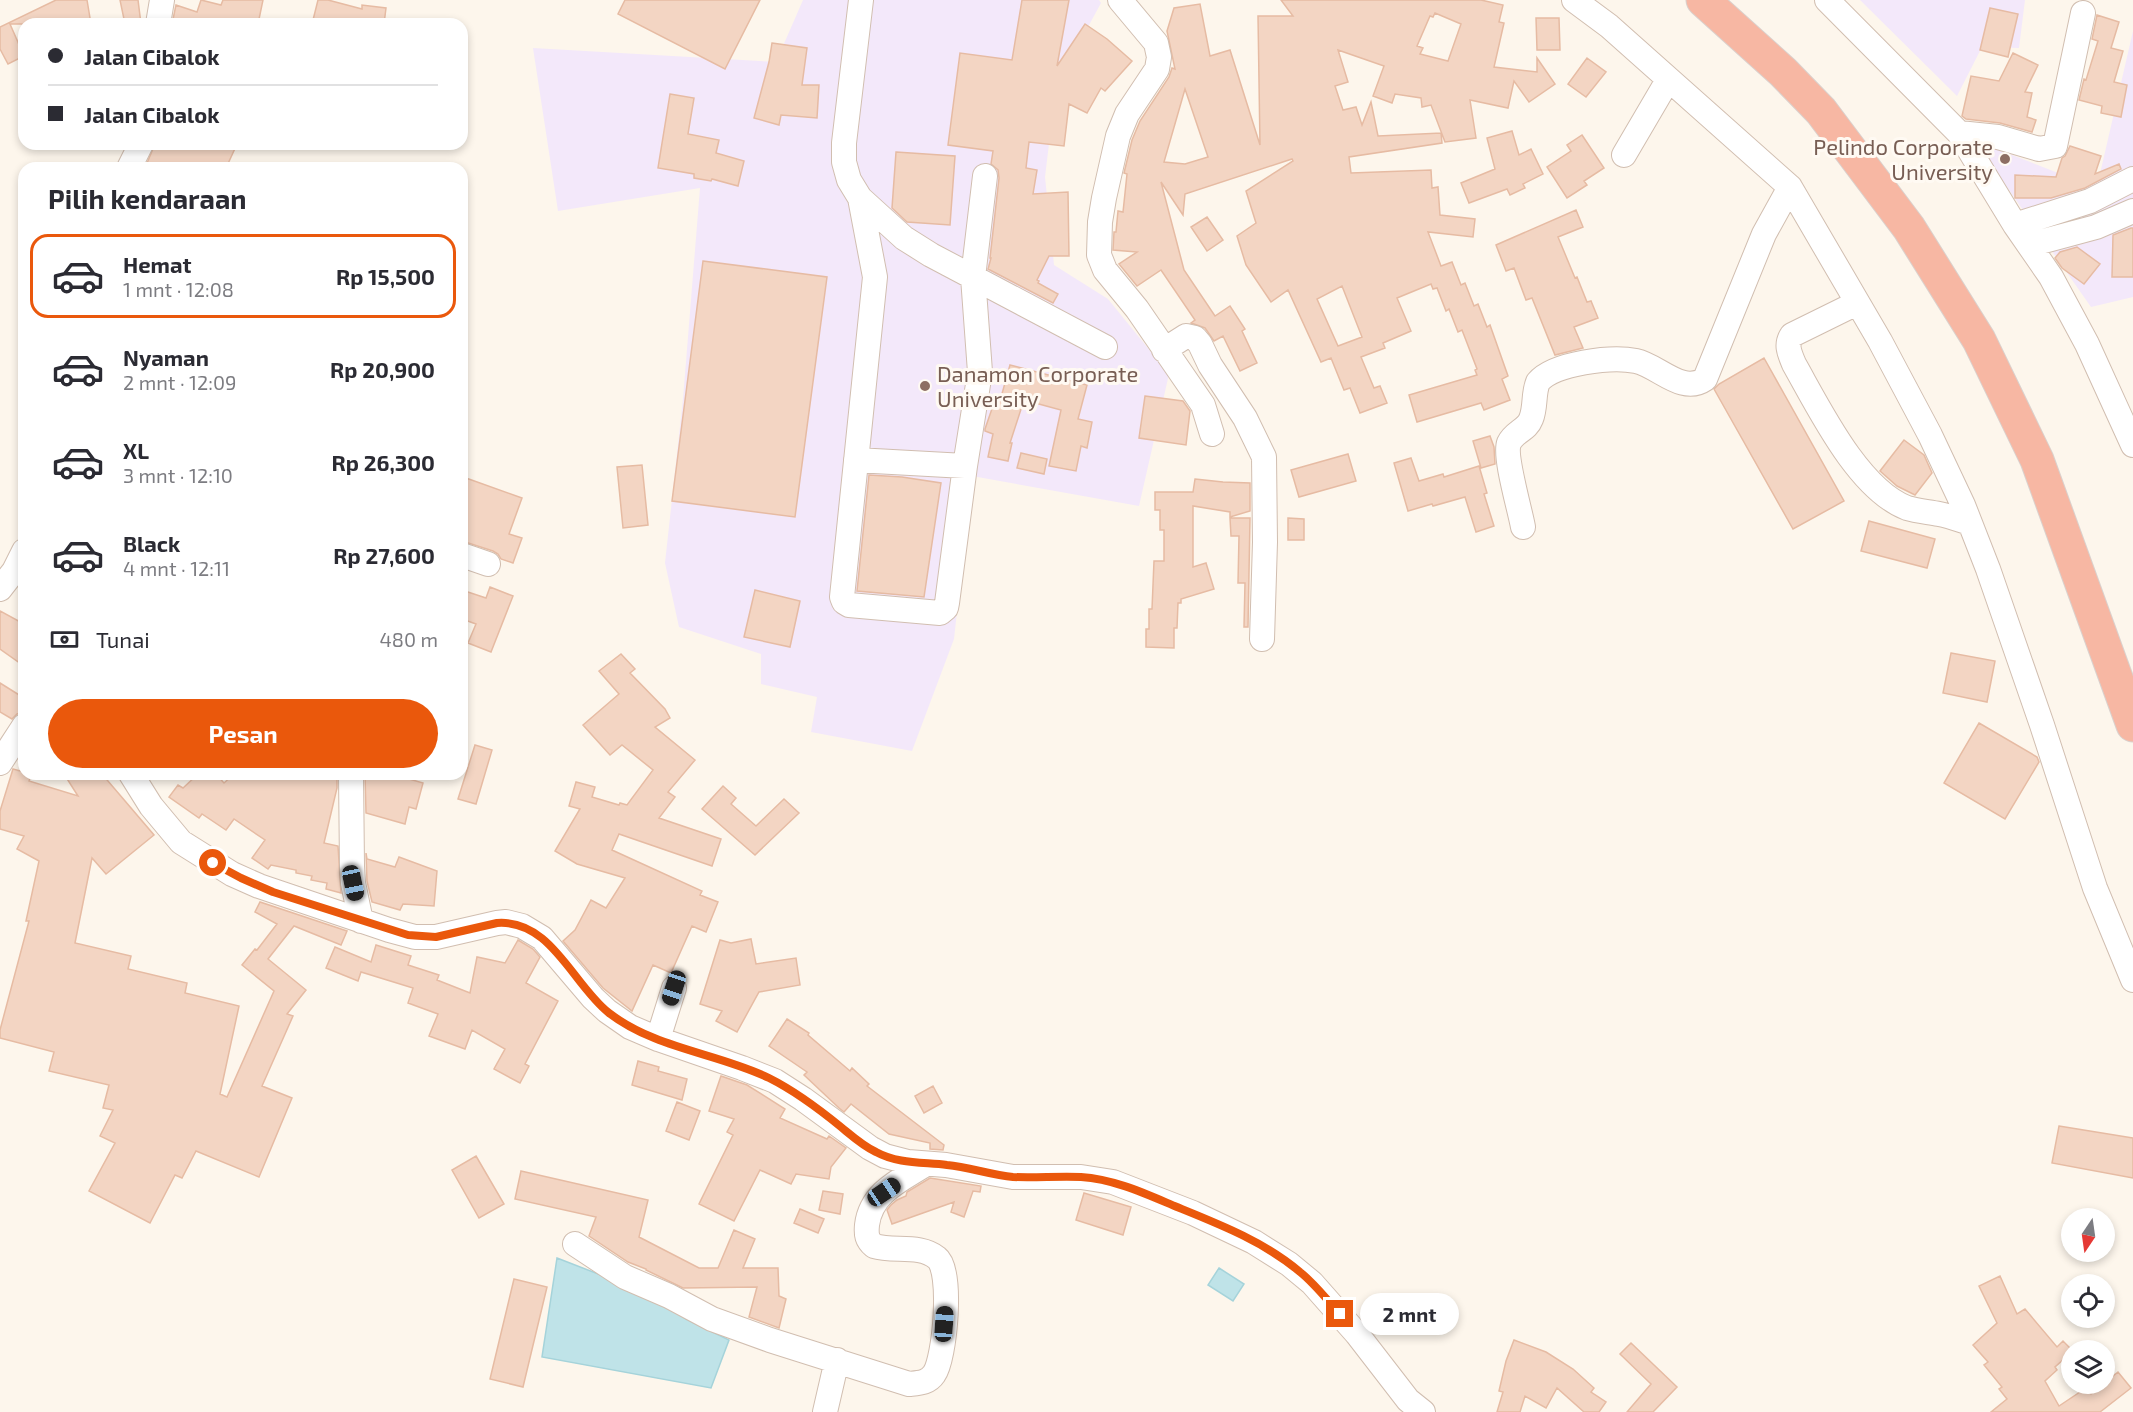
<!DOCTYPE html>
<html lang="id">
<head>
<meta charset="utf-8">
<style>
	:root { --surface:#fff; --page:#f7f7f7; --text:#2b2b33; --muted:#7c7c81; --line:#e1e1e2; --accent:#ea580c }
	body { margin:0; font-family:"Exo 2",sans-serif; background:var(--page); color:var(--text); height:100vh; display:flex; flex-direction:column; font-size:22px; white-space:nowrap }
	* { box-sizing:border-box; margin:0 }
	p { font-size:20px; color:var(--muted) }
	.icon { flex:none; width:33px; height:33px; fill:none; stroke:currentColor; stroke-width:2; stroke-linecap:round; stroke-linejoin:round }
	.map { position:relative; flex:1; overflow:hidden }
	.details { position:absolute; left:18px; top:162px; width:450px; height:618px; display:flex; flex-direction:column; background:var(--surface); border-radius:18px; box-shadow:0 3px 9px #0003 }
	.details>* { flex:none }
	.banner { position:absolute; left:18px; top:18px; width:450px; height:132px; border-radius:18px; box-shadow:0 3px 9px #0003; display:grid; align-content:center; height:132px; padding:0 30px; background:var(--surface) }
	.needle { width:39px; rotate:193deg }
	.buttons { position:absolute; left:2061px; top:1208px; display:grid; gap:12px }
	.buttons a { display:grid; place-items:center; width:54px; height:54px; border-radius:50%; background:var(--surface); box-shadow:0 3px 9px #0003; font-size:30px }
	.end { position:absolute; width:27px; height:27px; margin:-14px; border:8px solid #ea580c; background:#fff; box-shadow:0 0 0 3px #fff }
	.from { border-radius:50% }
	.bubble { position:absolute; height:42px; border-radius:21px; background:var(--surface); box-shadow:0 3px 9px #0003; font-size:20px; font-weight:700; line-height:42px; text-align:center }
	.car { position:absolute; width:18px; height:36px; margin:-18px -9px; border-radius:8px; box-shadow:0 0 4px 2px #0007; background:linear-gradient(#222 24%,#8ab4d8 0 40%,#222 0 76%,#8ab4d8 0 86%,#222 0) }
	.banner b { display:flex; align-items:center; gap:21px; height:57px; font-size:22px }
	.banner b+b { border-top:2px solid var(--line) }
	.banner i { width:15px; height:15px; background:var(--text) }
	ul { padding:0; list-style:none }
	li { display:flex; align-items:center; gap:18px; height:84px; margin:0 12px 9px; padding:0 18px; border:3px solid transparent; border-radius:18px }
	li div { flex:1 }
	li b { display:block; font-size:22px }
	li em { font-style:normal; font-weight:700 }
	li.current { border-color:var(--accent) }
	li>.icon { width:54px; height:54px; stroke-width:1.5 }
	h2 { padding:0 30px; font-size:27px; line-height:72px }
	.pay { display:flex; align-items:center; gap:15px; height:66px; padding:0 30px; font-size:22px }
	.pay p { margin-inline-start:auto }
	.button { display:flex; gap:12px; margin-top:auto; padding:12px 30px }
	.button a { flex:1; height:69px; border-radius:36px; background:var(--accent); color:#fff; font-size:24px; font-weight:700; line-height:69px; text-align:center }
	.map>svg:first-child { display:block }
	.education { fill:#f3e8fa }
	.water { fill:#bfe3e8; stroke:#a5d3da; stroke-width:1.5 }
	.building { fill:#f3d5c3; stroke:#e6bba3; stroke-width:1.5; fill-rule:evenodd }
	.lines { fill:none; stroke-linecap:round; stroke-linejoin:round }
	.minor-casing { stroke:#d1beb0; stroke-width:26 }
	.highway-casing { stroke:#dad1cd; stroke-width:35 }
	.minor { stroke:#fff; stroke-width:24 }
	.highway { stroke:#f7b7a3; stroke-width:33 }
	.route { stroke:#ea580c; stroke-width:8 }
	.education-dot { fill:#8d6e63; stroke:#fffaf3; stroke-width:2 }
	.labels { text-anchor:middle; dominant-baseline:central; stroke-width:6; stroke-linejoin:round; paint-order:stroke }
	.education-label { font-size:22px; fill:#785e54; stroke:#fffaf3; text-anchor:end }
</style>
</head>
<body>
<div class="map">
<svg width="2133" height="1412" viewBox="0 0 2133 1412">
	<rect width="100%" height="100%" fill="#fdf6ec"/>
	<path class="education" d="M803,0H1099L1101,3L1070,60L1054,102L1045,177L1054,265L1108,299L1169,374L1139,506L972,476L954,639L912,751L811,732L817,697L761,684V654L679,627L665,563L683,399L700,188L558,211L533,48L776,62Z
		M1860,0H2025L2019,48L1982,47L1957,96Z
		M2133,31V297L2091,307L1974,140L2081,182L2099,178Z"/>
	<path class="water" d="M557,1258L660,1298L686,1319L729,1340L711,1388L542,1357Z
		M1219,1268L1244,1284L1233,1301L1208,1285Z"/>
	<path class="building" d="M56,0H87L91,24H10L24,56L8,64L0,49V27Z
		M120,0H138L141,24H125Z
		M201,0L221,5L223,0H263L258,24H172L176,5L197,12Z
		M318,0H328L362,9V5L386,8L384,24H312Z
		M625,0H760L725,69L618,14Z
		M1022,0H1069L1057,66L1085,24L1107,39L1132,61L1105,91L1101,88L1087,113L1069,104L1064,146L1029,142L1026,168L1037,170L1033,194L1068,192L1069,256H1049L1037,280L1039,281L1038,283L1058,294L1053,303L988,269L991,258H990L999,178L998,170L991,164L993,151L948,145L960,53L1012,60Z
		M1281,0H1481L1503,5L1499,22L1504,23L1494,67L1537,72V58L1555,84L1529,102L1514,81L1508,108L1470,100L1476,138L1445,142L1431,105L1422,107L1421,98L1395,94L1392,103L1373,96L1384,66L1338,50L1348,82L1335,86L1343,110L1356,107L1362,125L1371,102L1378,136L1441,133L1442,143L1349,157L1351,173L1431,170L1432,188L1438,187L1440,215L1475,219L1473,237L1428,232L1441,266L1452,262L1461,285L1465,283L1474,306L1478,304L1487,327L1490,325L1508,376L1502,379L1510,400L1484,410L1481,403L1417,422L1409,395L1477,375L1475,370L1477,369L1462,330L1458,332L1449,309L1446,311L1437,288L1433,289L1431,284L1397,298L1411,331L1383,343L1385,348L1361,357L1374,388L1380,386L1387,403L1360,413L1350,388L1344,390L1331,358L1321,362L1288,290L1271,302L1246,265L1237,236L1256,223L1246,191L1293,161L1292,159L1185,194L1183,215L1161,182L1184,270L1215,316L1230,306L1245,329L1242,331L1257,363L1240,371L1223,336L1214,341L1205,328L1191,323L1195,320L1161,270L1137,286L1119,264L1137,252L1113,250L1114,232H1116L1118,211L1123,212L1127,174L1124,173L1132,140L1140,121L1169,77L1172,68L1175,69L1167,31L1174,8L1200,4L1210,56L1230,50L1260,145L1258,16H1293ZM1435,13L1461,24L1448,61L1420,54L1423,48L1417,46L1430,16L1433,17ZM1185,89L1208,157L1185,164L1164,162ZM1342,286L1362,337L1338,346L1317,299Z
		M1990,8L2018,14L2008,57L1980,50Z
		M2097,15L2119,22L2111,48L2123,51L2114,82L2127,85L2121,117L2101,113L2102,106L2079,100L2084,79L2086,80L2098,41L2092,39Z
		M1536,18H1559L1560,50H1537Z
		M772,43L807,48L802,85H819L817,118L781,115L779,125L754,118L769,62Z
		M2013,53L2038,65L2025,92L2032,93L2027,117L2036,120L2032,132L2000,123L1966,119L1962,116L1971,76L1999,81Z
		M1587,58L1606,72L1586,97L1568,84Z
		M670,94L694,98L688,134L719,140L716,153L744,161L738,186L712,179L711,181L694,178V174L658,168Z
		M1512,131L1519,155L1531,149L1543,174L1523,184L1525,188L1510,195L1507,189L1469,203L1461,183L1495,169L1487,138Z
		M1582,135L1604,168L1584,181L1587,185L1567,198L1547,167L1571,151L1567,145Z
		M155,144H237L226,168H145Z
		M2070,146L2101,156L2095,174L2119,164L2121,169L2085,188L2051,198H2015V175L2056,177L2062,158L2065,156Z
		M896,152L955,156L950,225L907,222L892,208Z
		M1576,210L1583,227L1558,237L1575,278L1577,277L1587,302L1591,301L1598,318L1574,327L1583,348L1555,355L1532,298L1526,300L1514,268L1506,271L1496,245Z
		M1207,217L1223,240L1207,251L1191,227Z
		M2131,228H2133V277H2112L2113,235Z
		M2077,247L2100,264L2084,284L2062,268L2055,258L2060,252Z
		M703,261L827,277L795,517L672,501Z
		M1764,358L1844,501L1793,529L1714,389L1719,384Z
		M1010,365L1087,385L1078,419L1092,422L1087,448L1081,446L1076,471L1049,466L1061,410L1024,400L1010,443H1012L1008,461L988,457L993,434L985,431V429L995,400L1000,401Z
		M1145,396L1183,401L1190,411L1186,445L1139,438Z
		M1490,436L1494,447L1495,464L1481,468L1473,441Z
		M1904,440L1924,455L1932,473L1915,495L1897,486L1880,471Z
		M1021,453L1047,459L1044,474L1017,468Z
		M1348,454L1356,481L1299,497L1291,470Z
		M1411,458L1419,481L1443,474L1444,477L1479,466L1487,493L1484,494L1494,526L1476,532L1465,497L1433,506L1432,504L1408,511L1394,463Z
		M642,465L648,525L623,528L617,467Z
		M869,475L902,477L941,483L924,597L857,591Z
		M466,478L522,498L509,534L522,538L513,563L501,559L498,554L493,551L462,541V490Z
		M1195,479L1223,482L1250,483V511L1230,517V512L1193,506V567L1206,563L1214,589L1181,599V603H1178L1177,628H1174V648L1146,647V629H1149V609H1152L1154,561H1164V530H1160V510H1155V492H1193Z
		M1230,518H1250L1248,627H1244L1245,583H1238L1239,536H1231Z
		M1288,518L1304,519V540H1288Z
		M1869,521L1935,539L1927,568L1861,551Z
		M490,587L513,596L491,652L468,643L476,624L462,619V590L486,598Z
		M755,590L800,601L790,647L744,637Z
		M0,611L24,624V666L0,649Z
		M1951,653L1995,661L1987,702L1943,693Z
		M621,654L635,669L630,673L665,709L670,718L655,727L695,760L668,792L675,797L659,818L721,839L712,866L619,834L612,850L702,891L700,895L718,902L706,932L692,926L671,973L653,965L632,1011L603,988L563,941L575,930L591,900L606,908L625,878L577,864L555,851L580,809L569,806L576,782L595,787L592,797L619,805L620,803L627,805L653,770L622,745L610,755L583,725L619,694L599,671Z
		M0,683L24,698V712L17,714L12,719L0,712Z
		M1979,723L2037,757L2039,762L2005,819L1944,783Z
		M475,745L492,750L476,804L458,799Z
		M13,769L24,772V774H31L29,781L78,796L64,774H102L154,835L106,874L92,858L75,943L131,956L128,969L187,983L185,993L239,1006L220,1094L227,1097L274,991L242,965L255,949L257,950L277,924L255,912L260,902L347,931L341,945L294,926L268,959L306,990L287,1014L293,1016L262,1086L292,1098L259,1177L196,1151L182,1178L175,1175L150,1223L89,1191L115,1143L100,1136L113,1110L103,1108L109,1085L49,1071L54,1052L0,1038V1030L29,921H26L39,861L17,849L24,836L0,829V811Z
		M198,774H216L224,783L234,774H337V788L324,843L338,846L341,893L326,889L327,883L311,880L312,876L296,873V870L271,865L268,869L252,858L265,840L234,819L226,830L202,814L199,818L169,797L178,785L183,788Z
		M365,774H392L423,783L416,809L409,807L405,824L366,813Z
		M723,786L736,798L731,804L756,826L784,799L799,813L755,855L702,809Z
		M366,853L367,859L395,867L399,857L437,871L434,906L403,904L400,910L372,902L367,881Z
		M751,939L756,964L796,958L800,985L759,992L737,1032L716,1021L722,1011L700,1004L720,940L731,943Z
		M518,940L533,949L540,957L526,983L558,1001L525,1064L529,1066L520,1083L494,1069L505,1049L472,1030L465,1049L429,1036L438,1014L408,1003L413,988L361,972L358,981L326,968L335,947L371,962L376,945L411,956L408,965L439,975L437,980L470,993L477,957L505,963Z
		M787,1019L809,1033L808,1035L850,1071L852,1068L869,1084L867,1086L944,1145L943,1150L930,1149V1143L889,1134L851,1104L844,1112L839,1108L804,1075L807,1072L769,1046Z
		M638,1061L659,1067L658,1071L687,1079L682,1100L632,1085Z
		M721,1076L747,1085L785,1109L780,1118L827,1139L829,1136L846,1148L831,1167L829,1179L796,1174L791,1184L760,1170L734,1221L699,1204L733,1135L727,1132L734,1119L709,1111Z
		M933,1086L942,1103L924,1113L915,1096Z
		M677,1102L700,1111L689,1140L666,1131Z
		M2059,1126L2133,1138V1178L2052,1163Z
		M476,1156L504,1204L479,1218L452,1170Z
		M521,1171L648,1200L639,1237L699,1268H718L734,1230L755,1239L743,1268H778L779,1296L786,1299L779,1328L749,1317L757,1287L683,1288L646,1270V1269L628,1262L589,1236L596,1217L515,1199Z
		M930,1178L981,1186L980,1192L973,1191L964,1217L951,1212L954,1202L892,1224L887,1210L891,1205L897,1200L906,1196L907,1192Z
		M823,1191L843,1194L840,1214L819,1210Z
		M1084,1193L1131,1207L1123,1235L1076,1220Z
		M800,1209L824,1219L818,1233L794,1223Z
		M2000,1276L2017,1314L2025,1309L2057,1347L2063,1341L2072,1350V1352L2055,1367L2057,1370L2045,1381L2059,1406L2086,1388L2091,1394L2118,1372L2131,1388L2100,1412H1991L2007,1399L1999,1389L2002,1387L1984,1365L1988,1362L1973,1345L1997,1323L1979,1286Z
		M514,1279L547,1287L523,1387L490,1379Z
		M1514,1340L1546,1352L1573,1369L1594,1388L1591,1392L1606,1402L1599,1412H1584L1557,1388L1546,1408L1525,1396L1520,1412H1497L1503,1392L1499,1391L1506,1361Z
		M1631,1343L1677,1387L1653,1412H1627L1651,1384L1620,1354Z"/>
	<g class="lines">
		<g class="minor-casing">
			<path id="minor" d="M861,0L844,143V162L849,180L860,198L904,238L931,255L1105,347
				M1120,0L1156,43L1159,57L1157,69L1127,114L1118,136L1104,198L1100,222L1099,255L1105,270L1137,309L1203,405L1212,434
				M1574,0L1609,26L1790,187L1880,341L1930,435L1963,505L1988,569L2042,725L2095,888L2133,980
				M1827,0L1959,133L2015,225L2051,277L2087,344L2133,445
				M158,24L162,0
				M1959,133L1998,137L2039,149L2055,146L2083,13
				M1624,155L1668,80
				M129,168L141,144
				M860,198L875,277L842,597L844,602L849,605L940,613L946,608L947,603L965,466L980,372L973,277L985,176
				M2015,225L2090,201L2133,179
				M2029,245L2096,227L2133,211
				M1857,303L1792,335C1785,345 1790,354 1794,364C1819,408 1858,489 1907,508C1917,511 1929,512 1939,514C1950,516 1960,520 1970,523
				M1164,350L1186,336L1195,338L1200,344L1210,365L1245,418L1264,457L1265,542L1262,639
				M856,460L965,466
				M1523,527C1520,510 1504,456 1509,443C1514,432 1527,430 1531,419C1536,407 1533,394 1538,382C1554,363 1612,356 1636,361C1659,366 1682,395 1705,379L1764,234L1790,187
				M462,555L488,564
				M0,589L14,571L24,551
				M0,763L24,726
				M131,774L151,806L181,842L232,874L259,886L389,930L415,937H436L497,923L506,922L522,926L542,938L593,998L607,1011L630,1027L658,1039L742,1068L775,1081L803,1099L870,1148L885,1156L908,1162L946,1165L1013,1177H1081L1113,1182L1193,1213L1254,1242L1289,1264L1312,1283L1357,1334L1408,1400L1423,1412
				M351,774L352,866L353,883L361,921
				M658,1039L674,988
				M575,1244L625,1277L669,1296L712,1319L770,1340L909,1384C919,1383 928,1383 934,1374C945,1359 953,1270 937,1258C920,1244 894,1252 874,1246C867,1240 866,1235 867,1225C871,1192 901,1180 926,1164
				M825,1412L837,1360"/>
		</g>
		<g class="highway-casing">
			<path id="highway" d="M1703,0L1783,72L1821,111L1909,228L1979,340L2037,460L2133,725"/>
		</g>
		<use href="#minor" class="minor"/>
		<use href="#highway" class="highway"/>
	</g>
	<g class="lines">
		<path class="route" d="M213,863L241,878L273,892L408,935L436,937L497,923C551,919 573,985 609,1013C656,1049 717,1053 769,1078C795,1091 819,1109 841,1127C852,1136 863,1146 876,1152C898,1164 923,1162 947,1165C969,1167 991,1175 1013,1177C1036,1178 1058,1176 1081,1177C1114,1179 1146,1194 1177,1207C1219,1224 1265,1242 1300,1272C1315,1284 1327,1300 1340,1314"/>
	</g>
	<g class="education-dot">
		<circle cx="2005" cy="159" r="6"/>
		<circle cx="925" cy="386" r="6"/>
	</g>
	<g class="labels">
		<g class="education-label">
			<text x="1993" y="146">Pelindo Corporate<tspan x="1993" dy="25">University</tspan></text>
			<text x="937" y="373" text-anchor="start">Danamon Corporate<tspan x="937" dy="25">University</tspan></text>
		</g>
	</g>
</svg>
<div class="buttons">
<a><svg class="needle" viewBox="-14 -14 28 28"><path d="M0-13l5 13h-10z" fill="#e53935"/><path d="M0 13l5-13h-10z" fill="#7c7c81"/></svg></a>
<a><svg class="icon" aria-label="locate" viewBox="0 0 24 24"><circle cx="12" cy="12" r="6"/><path d="M12 2v4M12 18v4M2 12h4M18 12h4"/></svg></a>
<a><svg class="icon" aria-label="layers" viewBox="0 0 24 24"><path d="M12 4l9 5-9 5-9-5zM3 14l9 5 9-5"/></svg></a>
</div>
<i class="end from" style="left:213px;top:863px"></i>
<i class="end" style="left:1340px;top:1314px"></i>
<div class="bubble" style="left:1360px;top:1293px;width:99px">2 mnt</div>
<i class="car" style="left:353px;top:883px;rotate:168deg"></i>
<i class="car" style="left:674px;top:988px;rotate:198deg"></i>
<i class="car" style="left:884px;top:1192px;rotate:56deg"></i>
<i class="car" style="left:944px;top:1324px;rotate:4deg"></i>
<div class="banner">
<b><i class="from"></i>Jalan Cibalok</b>
<b><i></i>Jalan Cibalok</b>
</div>
<section class="details">
<h2>Pilih kendaraan</h2>
<ul>
<li class="current"><svg class="icon" aria-label="car" viewBox="0 0 24 24"><path d="M5 17H2v-5l4-1 3-4h7l3 4 3 1v5h-3M9 17h6M6 11h13"/><circle cx="7" cy="17" r="2"/><circle cx="17" cy="17" r="2"/></svg><div><b>Hemat</b><p>1 mnt · 12:08</p></div><em>Rp 15,500</em></li>
<li><svg class="icon" aria-label="car" viewBox="0 0 24 24"><path d="M5 17H2v-5l4-1 3-4h7l3 4 3 1v5h-3M9 17h6M6 11h13"/><circle cx="7" cy="17" r="2"/><circle cx="17" cy="17" r="2"/></svg><div><b>Nyaman</b><p>2 mnt · 12:09</p></div><em>Rp 20,900</em></li>
<li><svg class="icon" aria-label="car" viewBox="0 0 24 24"><path d="M5 17H2v-5l4-1 3-4h7l3 4 3 1v5h-3M9 17h6M6 11h13"/><circle cx="7" cy="17" r="2"/><circle cx="17" cy="17" r="2"/></svg><div><b>XL</b><p>3 mnt · 12:10</p></div><em>Rp 26,300</em></li>
<li><svg class="icon" aria-label="car" viewBox="0 0 24 24"><path d="M5 17H2v-5l4-1 3-4h7l3 4 3 1v5h-3M9 17h6M6 11h13"/><circle cx="7" cy="17" r="2"/><circle cx="17" cy="17" r="2"/></svg><div><b>Black</b><p>4 mnt · 12:11</p></div><em>Rp 27,600</em></li>
</ul>
<div class="pay"><svg class="icon" aria-label="cash" viewBox="0 0 24 24"><path d="M3 7h18v10H3z"/><circle cx="12" cy="12" r="2"/></svg>Tunai<p>480 m</p></div>
<div class="button"><a>Pesan</a></div>
</section>
</div>
</body>
</html>
